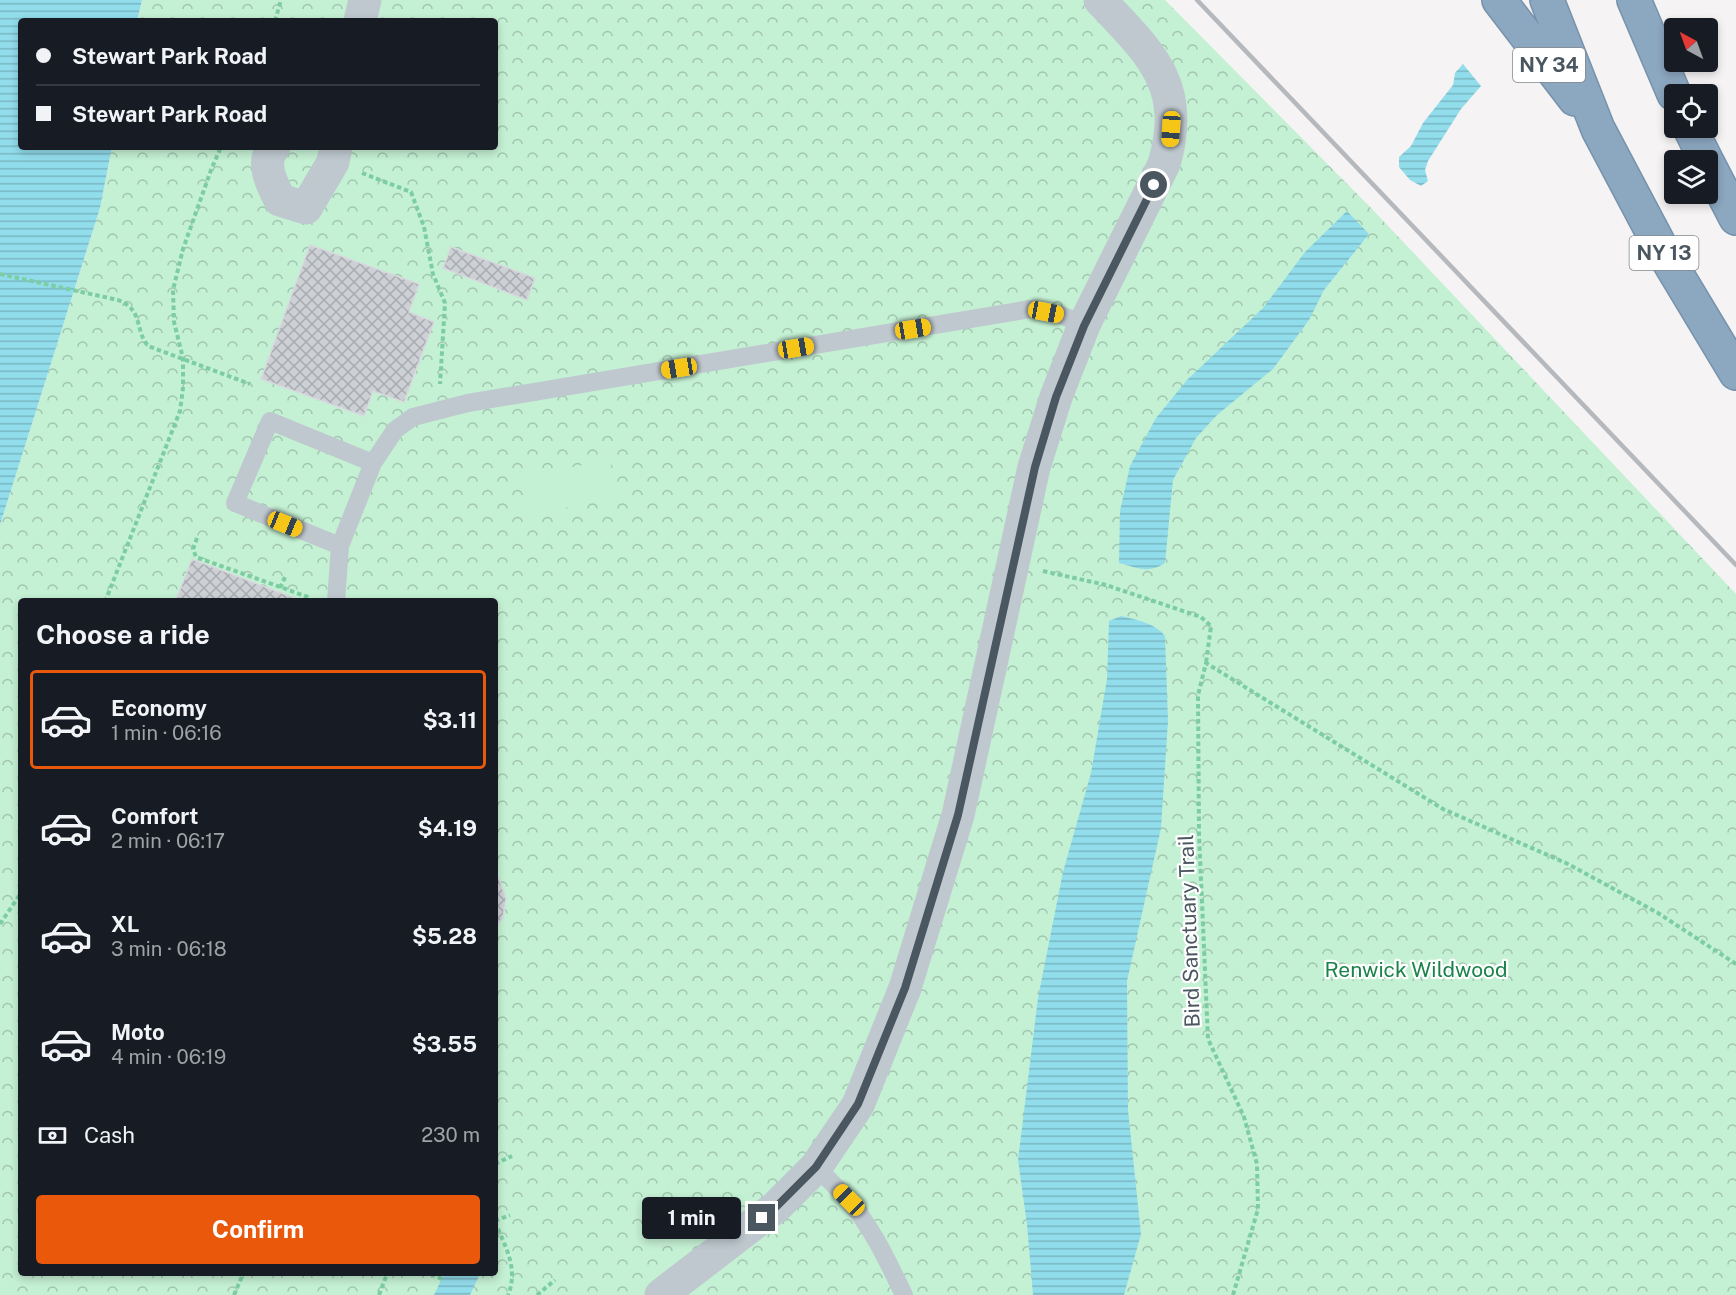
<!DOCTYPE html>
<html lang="en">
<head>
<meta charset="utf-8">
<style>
	:root { --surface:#171b24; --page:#242831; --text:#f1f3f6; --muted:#9ea1a6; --line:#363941; --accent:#ea580c }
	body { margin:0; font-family:"Public Sans",sans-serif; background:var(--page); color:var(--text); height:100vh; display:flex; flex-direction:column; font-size:22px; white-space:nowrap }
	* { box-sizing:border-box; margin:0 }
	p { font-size:20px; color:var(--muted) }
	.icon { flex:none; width:33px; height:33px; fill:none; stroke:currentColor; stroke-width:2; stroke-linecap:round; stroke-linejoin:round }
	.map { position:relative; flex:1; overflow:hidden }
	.sheet { position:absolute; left:18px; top:598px; width:480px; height:678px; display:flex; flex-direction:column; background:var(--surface); border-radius:6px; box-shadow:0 3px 9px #0003 }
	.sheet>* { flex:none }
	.guide { position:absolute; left:18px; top:18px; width:480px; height:132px; border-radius:6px; box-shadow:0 3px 9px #0003; display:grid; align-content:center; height:132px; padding:0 18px; background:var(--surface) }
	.needle { width:39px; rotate:319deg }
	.controls { position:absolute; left:1664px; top:18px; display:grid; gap:12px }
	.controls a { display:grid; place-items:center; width:54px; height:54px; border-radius:6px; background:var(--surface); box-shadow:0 3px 9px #0003; font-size:30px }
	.end { position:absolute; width:27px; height:27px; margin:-14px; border:8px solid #4b5760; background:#fff; box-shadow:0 0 0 3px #fff }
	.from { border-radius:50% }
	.bubble { position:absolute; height:42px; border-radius:6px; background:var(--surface); box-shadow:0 3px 9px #0003; font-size:20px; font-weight:700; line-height:42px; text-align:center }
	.car { position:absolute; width:18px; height:36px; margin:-18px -9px; border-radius:8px; box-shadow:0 0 4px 2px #0007; background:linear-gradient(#f5c518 24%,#345 0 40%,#f5c518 0 76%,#345 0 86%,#f5c518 0) }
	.guide b { display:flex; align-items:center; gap:21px; height:57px; font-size:22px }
	.guide b+b { border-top:2px solid var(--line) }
	.guide i { width:15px; height:15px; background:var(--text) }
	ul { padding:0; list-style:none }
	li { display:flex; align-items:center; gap:18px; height:99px; margin:0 12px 9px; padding:0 6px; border:3px solid transparent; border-radius:6px }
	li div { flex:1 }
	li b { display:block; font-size:22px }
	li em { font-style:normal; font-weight:700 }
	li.on { border-color:var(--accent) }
	li>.icon { width:54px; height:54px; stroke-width:1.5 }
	h2 { padding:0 18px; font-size:27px; line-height:72px }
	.pay { display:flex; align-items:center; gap:15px; height:66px; padding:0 18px; font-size:22px }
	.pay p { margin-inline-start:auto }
	.button { display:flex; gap:12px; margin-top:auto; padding:12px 18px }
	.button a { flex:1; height:69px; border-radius:6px; background:var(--accent); color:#fff; font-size:24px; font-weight:700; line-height:69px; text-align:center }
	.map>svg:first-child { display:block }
	.park { fill:url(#park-crowns); fill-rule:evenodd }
	.pitch { fill:#c4f0d3 }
	.water { fill:url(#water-rules) }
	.building { fill:url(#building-cross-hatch); stroke:#d7d9de; stroke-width:1.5 }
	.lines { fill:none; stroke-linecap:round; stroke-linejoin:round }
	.motorway-casing { stroke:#7792ac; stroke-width:36 }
	.path { stroke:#7ccea2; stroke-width:4; stroke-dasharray:4.5 3; stroke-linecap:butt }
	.service { stroke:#bfc8cf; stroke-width:18 }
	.minor { stroke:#bfc8cf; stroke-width:33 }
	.motorway { stroke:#8ca7c0; stroke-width:33 }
	.rail { stroke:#b5b8bd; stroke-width:4.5 }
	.route { stroke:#4b5760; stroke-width:8 }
	.labels { text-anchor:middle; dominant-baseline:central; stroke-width:4.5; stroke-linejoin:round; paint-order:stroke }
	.shield { fill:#fff; stroke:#818990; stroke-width:1.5 }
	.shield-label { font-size:20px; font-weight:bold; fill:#4b5760 }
	.street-label { font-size:21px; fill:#4b5760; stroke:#fff }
	.park-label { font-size:21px; fill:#1a834a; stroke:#fff }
</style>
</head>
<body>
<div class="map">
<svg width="1736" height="1295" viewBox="0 0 1736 1295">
	<defs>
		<pattern id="park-crowns" width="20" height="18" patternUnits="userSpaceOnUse" patternTransform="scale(1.5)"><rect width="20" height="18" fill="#c4f0d3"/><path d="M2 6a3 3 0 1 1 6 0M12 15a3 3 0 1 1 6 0" fill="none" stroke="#a1c5af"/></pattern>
		<pattern id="water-rules" width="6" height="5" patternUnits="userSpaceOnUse" patternTransform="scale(1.5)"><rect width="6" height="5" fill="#92ddec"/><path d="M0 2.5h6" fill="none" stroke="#79b6c3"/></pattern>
		<pattern id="building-cross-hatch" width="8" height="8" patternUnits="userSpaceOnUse" patternTransform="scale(1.5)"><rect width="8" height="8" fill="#cdd0d5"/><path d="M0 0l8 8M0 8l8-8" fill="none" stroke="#a8acb0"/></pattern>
	</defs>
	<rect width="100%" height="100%" fill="#f5f3f3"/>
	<path class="park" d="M142,0H1165L1372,209L1736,594V1295H0V525L100,208L112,147H495V21H137ZM21,602H495V1274H21Z"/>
	<path class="pitch" d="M610,460L617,498L527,515L520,477Z"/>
	<path class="water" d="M0,0H142L137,21H21V147H112L100,208L0,525Z
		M1463,64L1481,86L1461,109L1428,161L1425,170L1428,181L1421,186L1410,180L1399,167V157L1411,146L1423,123L1453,85L1455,73Z
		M1347,211L1369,234L1324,290L1309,320L1273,369L1217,415L1196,438L1173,480L1165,563C1148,574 1138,568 1119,563L1120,511L1130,466L1156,418L1187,380L1263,308L1305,252Z
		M1121,616C1137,620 1155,623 1165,636L1168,721L1161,828L1127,981L1128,1110L1141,1234L1124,1295H1033L1027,1224L1018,1160L1038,998L1063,872L1091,773L1107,679L1109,621Z
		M444,1274H480L470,1295H434Z"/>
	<path class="building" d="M310,245L419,284L409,312L434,322L404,402L373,391L364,416L261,379Z
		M451,247L535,278L527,300L443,268Z
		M192,559L297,599V602H175Z
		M495,876L499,879L506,898L503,918L495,927Z"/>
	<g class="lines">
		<g class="motorway-casing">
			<path id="motorway" d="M1499,0L1575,99
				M1547,0L1598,129L1662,250L1736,373
				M1634,0L1674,94
				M1690,128L1706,160
				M1707,162L1736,218"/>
		</g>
		<path class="path" d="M275,21L281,0
			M362,173L411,192L424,227L433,274L445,303L440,384
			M0,274L118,300C144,310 134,329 148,346L250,384
			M197,538L193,549L196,557L311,598
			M1043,571L1106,585L1201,617L1211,626L1206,663
			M280,588L286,575
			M105,602L180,411L183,388V358L174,322L173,290L183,249L211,170L221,147
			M0,924L21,893
			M495,1164L512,1156
			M495,1221L510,1215
			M495,1222C505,1246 519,1269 508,1295
			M431,1274L442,1279
			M234,1295L243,1274
			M379,1295L387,1274
			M537,1295L555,1280
			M1233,1295L1258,1209L1257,1164L1244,1117L1208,1039L1199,834L1198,695L1206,663L1443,809L1568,864L1658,913L1736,964"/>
		<path class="service" d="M340,546L235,503L270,421L373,463
			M336,602L340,546L373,463L395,430L413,417L468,403L1030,309L1061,315L1084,325
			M816,1167C827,1178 839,1189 849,1201C873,1229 888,1262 904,1295"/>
		<path class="minor" d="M360,21L365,0
			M274,147C260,162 272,184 280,200L306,208L333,162L336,147
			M661,1295L777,1206L816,1167L858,1105L905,988L958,815L1034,467L1056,397L1084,325L1164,164C1187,85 1151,54 1100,0"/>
		<use href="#motorway" class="motorway"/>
		<path class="rail" d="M1197,0L1736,565"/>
	</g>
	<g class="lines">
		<path class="route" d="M762,1218L777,1206L816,1167L858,1104L905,988L958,815L1035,467L1056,397L1084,326L1154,185"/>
	</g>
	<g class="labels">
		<g class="shield">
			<rect x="1513" y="48" width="72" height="34" rx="4.5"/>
			<rect x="1629.5" y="236" width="69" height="34" rx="4.5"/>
		</g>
		<g class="shield-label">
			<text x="1549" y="65">NY 34</text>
			<text x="1664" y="253">NY 13</text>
		</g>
		<g class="street-label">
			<text transform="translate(1189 931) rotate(-92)">Bird Sanctuary Trail</text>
		</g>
		<g class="park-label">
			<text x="1416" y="969">Renwick Wildwood</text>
		</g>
	</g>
</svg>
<div class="controls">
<a><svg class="needle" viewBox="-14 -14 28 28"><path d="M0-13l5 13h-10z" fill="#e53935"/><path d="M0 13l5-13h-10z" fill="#9ea1a6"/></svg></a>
<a><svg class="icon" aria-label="locate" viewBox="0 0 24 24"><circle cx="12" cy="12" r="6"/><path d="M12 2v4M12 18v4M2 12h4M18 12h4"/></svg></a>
<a><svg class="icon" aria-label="layers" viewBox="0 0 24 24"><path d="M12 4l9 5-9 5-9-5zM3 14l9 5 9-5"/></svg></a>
</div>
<i class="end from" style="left:1154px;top:185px"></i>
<i class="end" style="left:762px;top:1218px"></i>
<div class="bubble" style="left:642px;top:1197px;width:99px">1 min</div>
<i class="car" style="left:1171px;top:129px;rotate:184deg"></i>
<i class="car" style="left:1046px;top:312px;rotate:101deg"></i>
<i class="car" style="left:913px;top:329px;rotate:81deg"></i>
<i class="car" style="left:796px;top:348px;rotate:81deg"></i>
<i class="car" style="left:679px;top:368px;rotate:261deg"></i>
<i class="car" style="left:285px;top:524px;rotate:112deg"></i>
<i class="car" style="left:849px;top:1200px;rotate:315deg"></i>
<div class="guide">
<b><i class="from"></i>Stewart Park Road</b>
<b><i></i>Stewart Park Road</b>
</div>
<section class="sheet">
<h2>Choose a ride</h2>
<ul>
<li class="on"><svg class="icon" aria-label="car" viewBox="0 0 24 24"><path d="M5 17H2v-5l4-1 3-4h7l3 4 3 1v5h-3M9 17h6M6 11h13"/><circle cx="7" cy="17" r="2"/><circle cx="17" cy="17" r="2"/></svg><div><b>Economy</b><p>1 min · 06:16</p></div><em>$3.11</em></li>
<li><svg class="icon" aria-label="car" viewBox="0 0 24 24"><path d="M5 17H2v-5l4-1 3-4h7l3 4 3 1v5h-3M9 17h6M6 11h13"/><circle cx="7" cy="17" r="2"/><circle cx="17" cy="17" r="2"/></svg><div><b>Comfort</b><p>2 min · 06:17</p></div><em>$4.19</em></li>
<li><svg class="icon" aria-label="car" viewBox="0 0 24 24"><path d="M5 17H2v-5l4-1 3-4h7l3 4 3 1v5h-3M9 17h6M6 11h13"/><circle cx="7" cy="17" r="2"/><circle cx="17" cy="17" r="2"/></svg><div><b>XL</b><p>3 min · 06:18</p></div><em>$5.28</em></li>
<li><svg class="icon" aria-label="car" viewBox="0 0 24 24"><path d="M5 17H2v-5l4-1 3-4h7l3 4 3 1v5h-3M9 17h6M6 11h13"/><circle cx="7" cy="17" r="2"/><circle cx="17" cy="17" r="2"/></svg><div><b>Moto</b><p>4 min · 06:19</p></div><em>$3.55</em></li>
</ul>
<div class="pay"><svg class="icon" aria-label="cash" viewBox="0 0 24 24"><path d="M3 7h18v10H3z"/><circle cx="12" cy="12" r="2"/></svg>Cash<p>230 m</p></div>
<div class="button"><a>Confirm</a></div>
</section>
</div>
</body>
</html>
